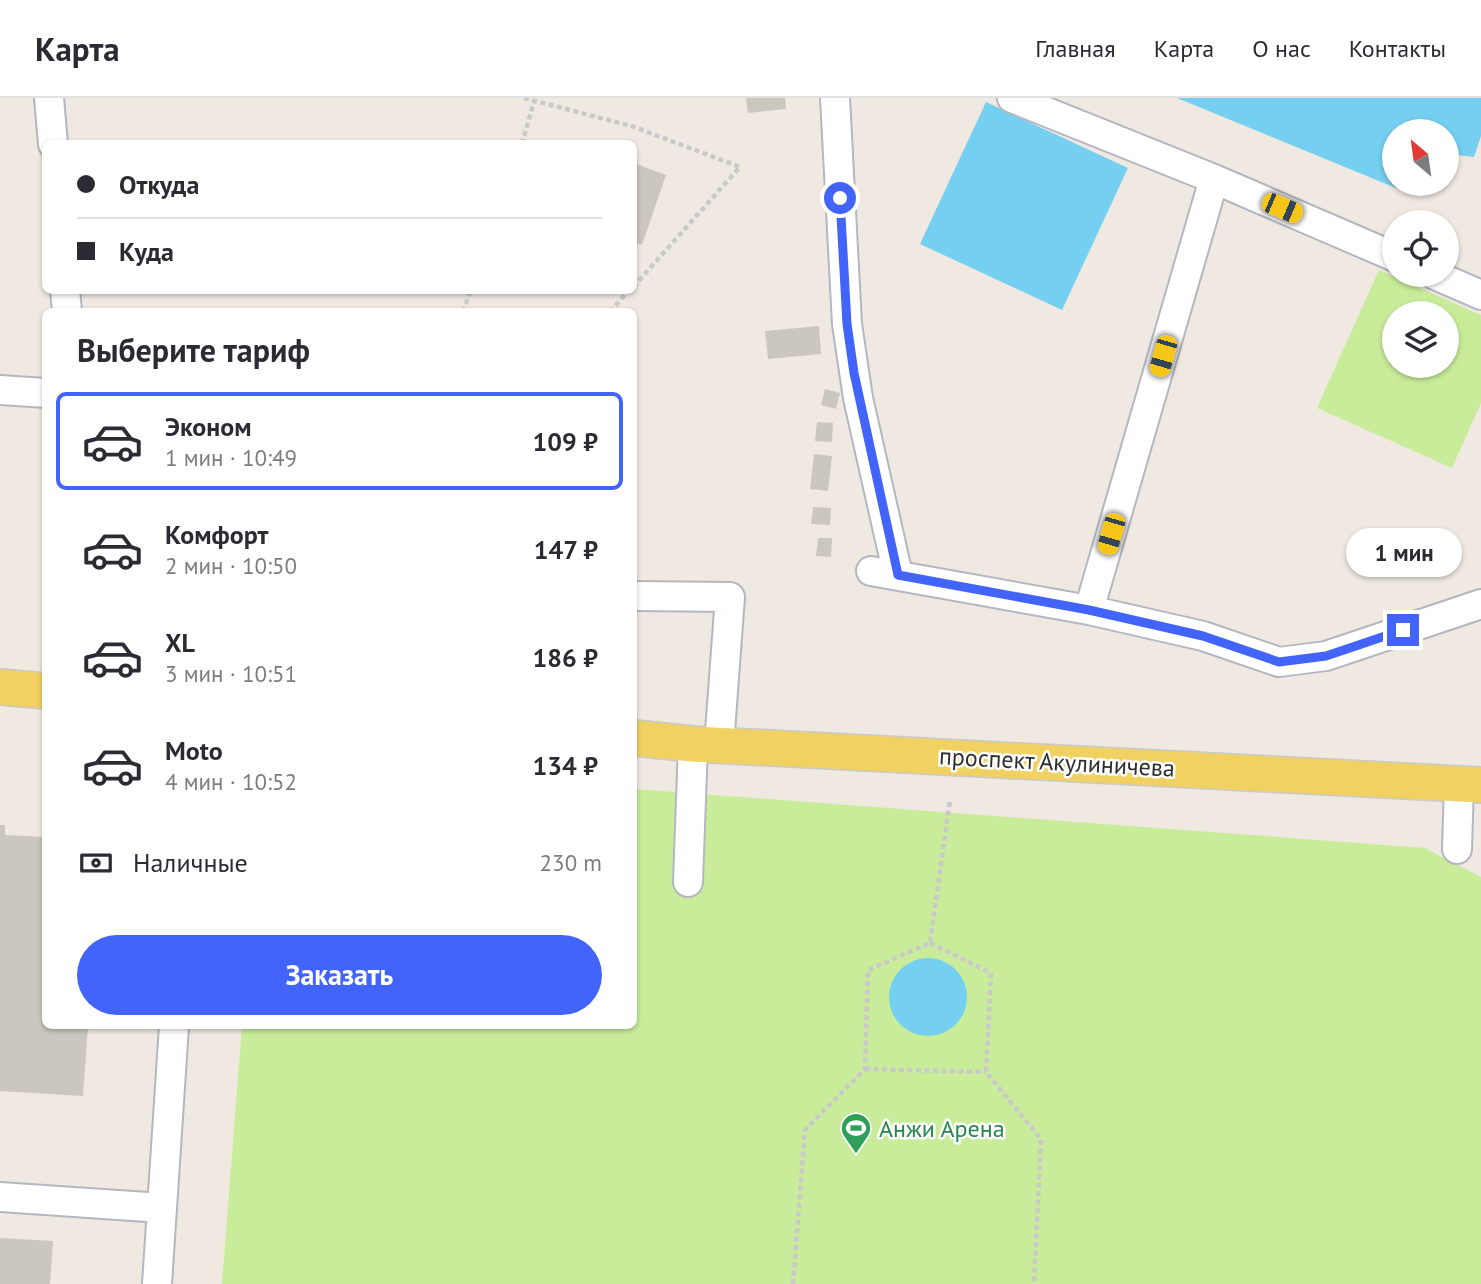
<!DOCTYPE html>
<html lang="ru">
<head>
<meta charset="utf-8">
<style>
	:root { --surface:#fff; --page:#f7f7f7; --text:#2b2b33; --muted:#7c7c81; --line:#e1e1e2; --accent:#4264fb }
	body { margin:0; font-family:"PT Sans",sans-serif; background:var(--page); color:var(--text); height:100vh; display:flex; flex-direction:column; font-size:26px; white-space:nowrap }
	* { box-sizing:border-box; margin:0 }
	p { font-size:23px; color:var(--muted) }
	.icon { flex:none; width:38px; height:38px; fill:none; stroke:currentColor; stroke-width:2; stroke-linecap:round; stroke-linejoin:round }
	.map { position:relative; flex:1; overflow:hidden }
	.side { position:absolute; left:42px; top:210px; width:595px; height:721px; display:flex; flex-direction:column; background:var(--surface); border-radius:10px; box-shadow:0 2px 5px #0004 }
	.side>* { flex:none }
	.top-card { position:absolute; left:42px; top:42px; width:595px; height:154px; border-radius:10px; box-shadow:0 2px 5px #0004; display:grid; align-content:center; height:154px; padding:0 35px; background:var(--surface) }
	.needle { width:46px; rotate:331deg }
	.buttons { position:absolute; left:1382px; top:21px; display:grid; gap:14px }
	.buttons a { display:grid; place-items:center; width:77px; height:77px; border-radius:50%; background:var(--surface); box-shadow:0 2px 5px #0004; font-size:35px }
	.end { position:absolute; width:32px; height:32px; margin:-16px; border:9px solid #4264fb; background:#fff; box-shadow:0 0 0 4px #fff }
	.from { border-radius:50% }
	.bubble { position:absolute; height:49px; border-radius:24px; background:var(--surface); box-shadow:0 2px 5px #0004; font-size:23px; font-weight:700; line-height:49px; text-align:center }
	.car { position:absolute; width:21px; height:42px; margin:-21px -10px; border-radius:9px; box-shadow:0 0 5px 2px #0007; background:linear-gradient(#f5c518 24%,#345 0 40%,#f5c518 0 76%,#345 0 86%,#f5c518 0) }
	.top-card b { display:flex; align-items:center; gap:24px; height:66px; font-size:26px }
	.top-card b+b { border-top:2px solid var(--line) }
	.top-card i { width:18px; height:18px; background:var(--text) }
	ul { padding:0; list-style:none }
	li { display:flex; align-items:center; gap:21px; height:98px; margin:0 14px 10px; padding:0 21px; border:4px solid transparent; border-radius:10px }
	li div { flex:1 }
	li b { display:block; font-size:26px }
	li em { font-style:normal; font-weight:700 }
	li.selected { border-color:var(--accent) }
	li>.icon { width:63px; height:63px; stroke-width:1.5 }
	h2 { padding:0 35px; font-size:32px; line-height:84px }
	.pay { display:flex; align-items:center; gap:18px; height:77px; padding:0 35px; font-size:26px }
	.pay p { margin-inline-start:auto }
	.action { display:flex; gap:14px; margin-top:auto; padding:14px 35px }
	.action a { flex:1; height:80px; border-radius:42px; background:var(--accent); color:#fff; font-size:28px; font-weight:700; line-height:80px; text-align:center }
	header { display:flex; align-items:center; gap:42px; box-sizing:border-box; height:98px; padding:0 35px; background:var(--surface); border-bottom:2px solid var(--line) }
	header strong { font-size:33px }
	nav { display:flex; gap:38px; margin-inline-start:auto; font-size:24px }
	.map>svg:first-child { display:block }
	.pitch { fill:#c9ec9a; fill-rule:evenodd }
	.water { fill:#75cff0 }
	.building { fill:#cbc7bf }
	.lines { fill:none; stroke-linecap:round; stroke-linejoin:round }
	.minor-casing { stroke:#b4b7c1; stroke-width:32 }
	.major-casing { stroke:#c9c9c9; stroke-width:38 }
	.path { stroke:#c9c9c9; stroke-width:4.5; stroke-dasharray:5 3.5; stroke-linecap:butt }
	.minor { stroke:#fff; stroke-width:28 }
	.major { stroke:#f2d163; stroke-width:35 }
	.route { stroke:#4264fb; stroke-width:9 }
	.labels { text-anchor:middle; dominant-baseline:central; stroke-width:5; stroke-linejoin:round; paint-order:stroke }
	.street-label { font-size:24px; fill:#2e2e2e; stroke:#fff }
	.leisure-label { font-size:24px; fill:#27864d; stroke:#fff; text-anchor:start }
</style>
</head>
<body>
<header>
<strong>Карта</strong>
<nav><a>Главная</a><a>Карта</a><a>О нас</a><a>Контакты</a></nav>
</header>
<div class="map">
<svg width="1481" height="1186" viewBox="0 0 1481 1186">
	<rect width="100%" height="100%" fill="#efe9e1"/>
	<path class="pitch" d="M1379,172L1481,217V305L1452,370L1317,310ZM1395,215H1447V268H1395Z
		M634,691L1425,750L1481,779V1186H222L242,928H634Z"/>
	<path class="water" d="M1177,0H1481V38L1474,59L1447,56V33H1395V86H1399L1396,90Z
		M986,4L1128,70L1062,212L920,146Z
		M889 899a39 39 0 1 1 78 0a39 39 0 1 1-78 0Z"/>
	<path class="building" d="M746,0H785L786,11L748,15Z
		M634,65L666,77L642,147L634,144Z
		M819,228L821,256L768,261L765,233Z
		M825,291L840,295L836,311L821,307Z
		M817,324L833,325L832,344L815,343Z
		M814,356L832,358L828,393L810,391Z
		M813,409L831,410L830,427L811,426Z
		M818,440H832L831,459L816,458Z
		M0,727H5V737L46,739V928H88L83,998L0,993Z
		M0,1140L53,1143L50,1186H0Z"/>
	<g class="lines">
		<g class="minor-casing">
			<path id="minor" d="M49,0L53,46
				M835,0L847,226L858,300L898,477
				M1012,0L1214,81L1395,159
				M1435,177L1481,197
				M65,192L67,214
				M0,292L46,295
				M871,473L1089,512L1203,538L1279,564L1326,558L1481,506
				M634,498L730,499L719,647
				M1089,512L1214,81
				M1457,751L1459,686
				M688,784L693,646
				M0,1099L162,1110
				M157,1186L174,928"/>
		</g>
		<g class="major-casing">
			<path id="major" d="M0,589L46,593
				M634,640L693,646L1481,687"/>
		</g>
		<path class="path" d="M524,0L631,28L740,69L634,188
			M522,46L534,3
			M463,214L471,192
			M610,214L629,192
			M930,845L991,875L986,974L1041,1041L1034,1186
			M865,971L986,974
			M793,1186L805,1032L865,971L868,872L930,845L950,702"/>
		<use href="#minor" class="minor"/>
		<use href="#major" class="major"/>
	</g>
	<g class="lines">
		<path class="route" d="M840,100L847,226L854,275L898,477L1089,512L1203,538L1279,564L1326,558L1403,532"/>
	</g>
	<defs>
		<g id="stadium-pin" transform="scale(1.575)"><path d="M0 17L-7.5 6A9.5 9.5 0 1 1 7.5 6Z" fill="#2e9e5b" stroke="#fff"/><path d="M0-5a6.5 5 0 1 0 0 10a6.5 5 0 1 0 0-10ZM-3.5-1.8h7v3.6h-7Z" fill="#fff"/></g>
	</defs>
	<g fill-rule="evenodd">
		<use href="#stadium-pin" x="856" y="1030"/>
	</g>
	<g class="labels">
		<g class="street-label">
			<text transform="translate(1057 664) rotate(3)">проспект Акулиничева</text>
		</g>
		<g class="leisure-label">
			<text x="879" y="1030">Анжи Арена</text>
		</g>
	</g>
</svg>
<div class="buttons">
<a><svg class="needle" viewBox="-14 -14 28 28"><path d="M0-13l5 13h-10z" fill="#e53935"/><path d="M0 13l5-13h-10z" fill="#7c7c81"/></svg></a>
<a><svg class="icon" aria-label="locate" viewBox="0 0 24 24"><circle cx="12" cy="12" r="6"/><path d="M12 2v4M12 18v4M2 12h4M18 12h4"/></svg></a>
<a><svg class="icon" aria-label="layers" viewBox="0 0 24 24"><path d="M12 4l9 5-9 5-9-5zM3 14l9 5 9-5"/></svg></a>
</div>
<i class="end from" style="left:840px;top:100px"></i>
<i class="end" style="left:1403px;top:532px"></i>
<div class="bubble" style="left:1346px;top:430px;width:116px">1 мин</div>
<i class="car" style="left:1282px;top:110px;rotate:113deg"></i>
<i class="car" style="left:1163px;top:258px;rotate:196deg"></i>
<i class="car" style="left:1111px;top:436px;rotate:196deg"></i>
<div class="top-card">
<b><i class="from"></i>Откуда</b>
<b><i></i>Куда</b>
</div>
<section class="side">
<h2>Выберите тариф</h2>
<ul>
<li class="selected"><svg class="icon" aria-label="car" viewBox="0 0 24 24"><path d="M5 17H2v-5l4-1 3-4h7l3 4 3 1v5h-3M9 17h6M6 11h13"/><circle cx="7" cy="17" r="2"/><circle cx="17" cy="17" r="2"/></svg><div><b>Эконом</b><p>1 мин · 10:49</p></div><em>109 ₽</em></li>
<li><svg class="icon" aria-label="car" viewBox="0 0 24 24"><path d="M5 17H2v-5l4-1 3-4h7l3 4 3 1v5h-3M9 17h6M6 11h13"/><circle cx="7" cy="17" r="2"/><circle cx="17" cy="17" r="2"/></svg><div><b>Комфорт</b><p>2 мин · 10:50</p></div><em>147 ₽</em></li>
<li><svg class="icon" aria-label="car" viewBox="0 0 24 24"><path d="M5 17H2v-5l4-1 3-4h7l3 4 3 1v5h-3M9 17h6M6 11h13"/><circle cx="7" cy="17" r="2"/><circle cx="17" cy="17" r="2"/></svg><div><b>XL</b><p>3 мин · 10:51</p></div><em>186 ₽</em></li>
<li><svg class="icon" aria-label="car" viewBox="0 0 24 24"><path d="M5 17H2v-5l4-1 3-4h7l3 4 3 1v5h-3M9 17h6M6 11h13"/><circle cx="7" cy="17" r="2"/><circle cx="17" cy="17" r="2"/></svg><div><b>Moto</b><p>4 мин · 10:52</p></div><em>134 ₽</em></li>
</ul>
<div class="pay"><svg class="icon" aria-label="cash" viewBox="0 0 24 24"><path d="M3 7h18v10H3z"/><circle cx="12" cy="12" r="2"/></svg>Наличные<p>230 m</p></div>
<div class="action"><a>Заказать</a></div>
</section>
</div>
</body>
</html>
